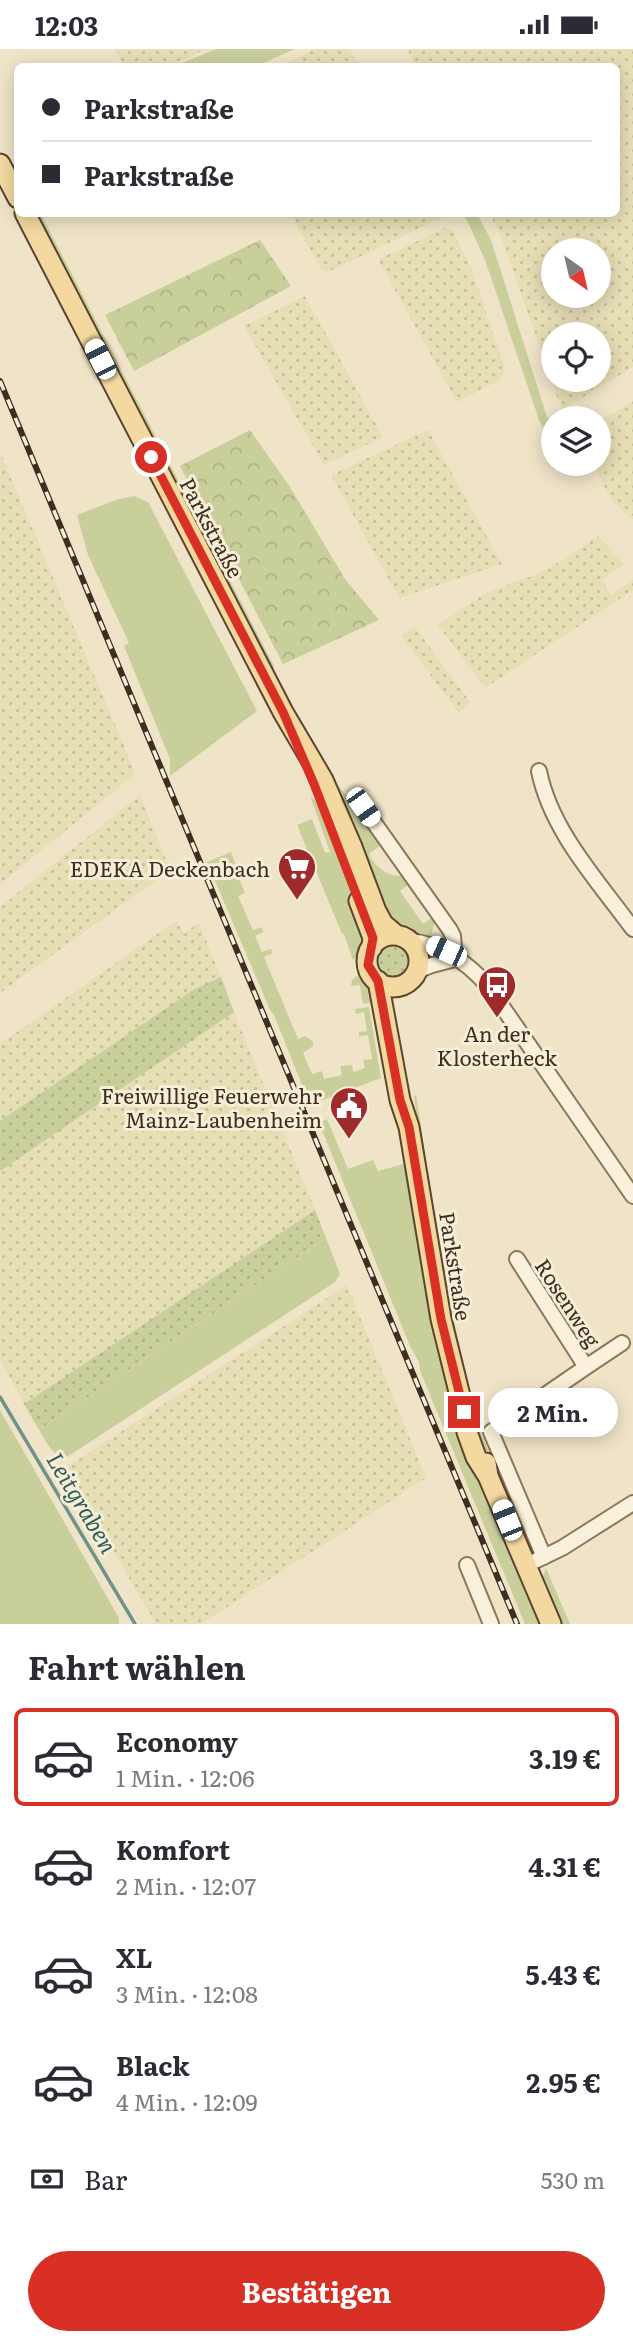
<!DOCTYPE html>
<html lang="de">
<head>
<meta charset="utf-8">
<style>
	:root { --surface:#fff; --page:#f2f2f3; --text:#2b2b33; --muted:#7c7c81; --line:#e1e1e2; --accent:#d93025 }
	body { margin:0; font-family:Literata,serif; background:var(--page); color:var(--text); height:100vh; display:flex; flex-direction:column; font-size:26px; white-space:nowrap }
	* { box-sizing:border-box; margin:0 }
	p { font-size:23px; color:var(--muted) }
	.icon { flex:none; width:38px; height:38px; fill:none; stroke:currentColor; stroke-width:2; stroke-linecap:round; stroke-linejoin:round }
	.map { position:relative; height:1575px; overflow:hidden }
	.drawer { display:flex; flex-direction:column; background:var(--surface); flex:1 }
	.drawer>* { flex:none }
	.banner { position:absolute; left:14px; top:14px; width:606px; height:154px; border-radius:10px; box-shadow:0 4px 18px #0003; display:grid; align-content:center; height:154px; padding:0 28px; background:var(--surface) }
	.needle { width:46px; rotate:146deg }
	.controls { position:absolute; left:541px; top:189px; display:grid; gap:14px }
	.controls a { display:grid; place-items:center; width:70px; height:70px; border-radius:50%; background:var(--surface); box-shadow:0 4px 18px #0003; font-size:35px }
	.end { position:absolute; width:32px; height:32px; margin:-16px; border:9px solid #d93025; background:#fff; box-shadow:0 0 0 4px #fff }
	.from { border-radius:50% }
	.bubble { position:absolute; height:49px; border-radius:24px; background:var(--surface); box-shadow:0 4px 18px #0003; font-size:23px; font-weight:700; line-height:49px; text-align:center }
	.car { position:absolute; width:21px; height:42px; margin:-21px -10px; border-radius:9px; box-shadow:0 0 5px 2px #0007; background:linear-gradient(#fff 24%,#345 0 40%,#fff 0 76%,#345 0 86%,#fff 0) }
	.banner b { display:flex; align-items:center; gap:24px; height:66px; font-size:26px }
	.banner b+b { border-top:2px solid var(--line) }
	.banner i { width:18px; height:18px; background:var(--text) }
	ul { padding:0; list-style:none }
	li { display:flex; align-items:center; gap:21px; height:98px; margin:0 14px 10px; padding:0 14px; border:4px solid transparent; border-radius:10px }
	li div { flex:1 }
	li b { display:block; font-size:26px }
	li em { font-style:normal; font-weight:700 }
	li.on { border-color:var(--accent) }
	li>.icon { width:63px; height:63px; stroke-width:1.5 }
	h2 { padding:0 28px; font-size:32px; line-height:84px }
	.pay { display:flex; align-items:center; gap:18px; height:77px; padding:0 28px; font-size:26px }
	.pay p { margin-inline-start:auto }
	.primary-button { display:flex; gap:14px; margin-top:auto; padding:14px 28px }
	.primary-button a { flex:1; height:80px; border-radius:42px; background:var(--accent); color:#fff; font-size:28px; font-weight:700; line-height:80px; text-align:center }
	.status { display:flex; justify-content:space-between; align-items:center; height:49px; padding:0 35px; background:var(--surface); direction:ltr }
	.status svg { height:19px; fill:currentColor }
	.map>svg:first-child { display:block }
	.farmland { fill:url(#farmland-dots); fill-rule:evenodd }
	.grass { fill:#c9cf9b }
	.forest { fill:url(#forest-crowns) }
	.garden { fill:url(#garden-dots) }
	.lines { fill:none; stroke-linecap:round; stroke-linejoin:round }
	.stream { stroke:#6f938a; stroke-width:3.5 }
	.minor-casing { stroke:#8d765c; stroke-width:18 }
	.major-casing { stroke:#5b4430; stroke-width:23 }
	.minor { stroke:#faf1dc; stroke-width:14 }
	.major { stroke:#f3d9a0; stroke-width:19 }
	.rail-casing { stroke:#3d2e20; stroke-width:6 }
	.rail { stroke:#f7eed8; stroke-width:3.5; stroke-dasharray:10; stroke-linecap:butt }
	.route { stroke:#d93025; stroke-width:9 }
	.labels { text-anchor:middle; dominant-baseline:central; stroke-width:6; stroke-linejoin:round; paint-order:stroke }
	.street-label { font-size:21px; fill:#3d2e20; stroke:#f7eed8 }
	.poi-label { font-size:21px; fill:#3d2e20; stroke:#f7eed8; text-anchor:end }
	.water-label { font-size:23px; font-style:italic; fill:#2f5d5a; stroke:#f7eed8 }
</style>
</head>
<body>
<div class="status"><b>12:03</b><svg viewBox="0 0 49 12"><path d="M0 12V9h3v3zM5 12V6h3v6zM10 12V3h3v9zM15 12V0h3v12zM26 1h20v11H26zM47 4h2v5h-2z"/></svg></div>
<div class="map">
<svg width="633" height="1575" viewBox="0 0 633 1575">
	<defs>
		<pattern id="farmland-dots" width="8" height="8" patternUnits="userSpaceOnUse" patternTransform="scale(1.75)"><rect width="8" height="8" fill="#e6deb5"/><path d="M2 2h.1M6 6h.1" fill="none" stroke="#c6bf9b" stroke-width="1.8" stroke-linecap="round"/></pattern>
		<pattern id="forest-crowns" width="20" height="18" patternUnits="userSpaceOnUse" patternTransform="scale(1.75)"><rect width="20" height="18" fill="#c9cf9b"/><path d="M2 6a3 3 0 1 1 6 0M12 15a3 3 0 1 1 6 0" fill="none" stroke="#aeb285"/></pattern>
		<pattern id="garden-dots" width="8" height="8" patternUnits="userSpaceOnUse" patternTransform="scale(1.75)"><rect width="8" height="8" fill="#c9cf9b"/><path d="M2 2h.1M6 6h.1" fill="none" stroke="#aeb285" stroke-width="1.8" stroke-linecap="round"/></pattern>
	</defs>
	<rect width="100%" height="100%" fill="#f0e4c8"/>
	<path class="farmland" d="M115,0H206L167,18L123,17Z
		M315,0H349L361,17H281Z
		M407,0H633V318L562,361L501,188L490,165L616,164V18L416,17ZM553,201H598V247H553ZM553,285H598V331H553Z
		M291,165H443L441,169L328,223L320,219Z
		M445,179L452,181L470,216L505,320L500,331L457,353L379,212L383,208Z
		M305,247L383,388L324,416L244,277Z
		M633,352V471L611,450L593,415H598L599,373Z
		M428,381L502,515L399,549L331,426Z
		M0,403L135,723L133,727L0,835Z
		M598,487L624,515L602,531L611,546L633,531V541L485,639L438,576L486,544L532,527L562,512Z
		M415,578L470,653L459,664L401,587Z
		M140,746L170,821L0,944V858Z
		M176,872L184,884L199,874L221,928L193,941L0,1072V995Z
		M234,963L315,1161L24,1355L0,1310V1122Z
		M347,1236L426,1429L201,1575H156L64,1420Z"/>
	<path class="grass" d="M216,0H295L256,17H175Z
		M35,165H41L274,617V622L270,620Z
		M464,165H477L491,191L547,368L553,373V395L539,371L485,211Z
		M134,447L148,453L257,662L170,727V710L124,597L129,594L88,506L77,466L116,451Z
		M330,724L381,796L370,804V808C378,820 387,827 403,827L409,835L400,842L423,875L433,868L435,872L430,891L400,881L389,873Z
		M310,747L320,756L368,883L365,901L353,911L344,885H342L297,776L312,770L325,804L330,803Z
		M231,803L237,819L235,821L245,844L238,847L253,881L262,878L263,883L255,887L262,903L271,900L273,904L264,908L298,990L305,987L313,992V997L303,1004L312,1025L322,1022L324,1030L342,1026L340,1017L352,1016L353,1023L365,1019L363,1011L372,1010L368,986L359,987V983L367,982L364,963L356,965L355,960L369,958L381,1029L310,1056L274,966L270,961L207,813Z
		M357,927L370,931L379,952L363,955L360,936L351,937L352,931Z
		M416,1046L436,1174L465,1329L481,1383L512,1459L516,1462L532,1496L525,1495L492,1418L468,1352L453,1302L430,1165L414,1047Z
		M327,1070L348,1120L373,1111L378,1122L408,1114L435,1273L542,1575H525L420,1322L419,1313L410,1297L319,1074Z
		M326,1189L340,1225L335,1233L67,1408C53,1409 46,1392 39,1381Z
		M0,1361L119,1569V1575H0Z
		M546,1519L570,1575H557L541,1532Z"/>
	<path class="forest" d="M260,191L291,237L134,322L105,266Z
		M250,381L290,438L345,530L379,571L283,615L180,417Z"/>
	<path class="garden" d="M378 911a16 16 0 1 1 32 0a16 16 0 1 1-32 0Z
		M221,928L234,963L0,1122V1072L193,941Z
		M315,1161L326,1189L39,1381L24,1355Z"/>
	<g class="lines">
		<path class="stream" d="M0,1348L135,1575"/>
		<g class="minor-casing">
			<path id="minor" d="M539,722C551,782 598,832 633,880
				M363,758L450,881L453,887L455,910
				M410,892C441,895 468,914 488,937L633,1147
				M417,922L432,916L455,910
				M517,1210L586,1318L491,1383L544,1508
				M586,1318L622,1294
				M535,1512L562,1499L633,1454
				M467,1516L491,1575"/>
		</g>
		<g class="major-casing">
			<path id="major" d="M0,115L18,149
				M25,164L283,663L323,731L352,798L376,862L383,875L396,886
				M359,852L373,889L372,898
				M367 912a26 26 0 1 1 52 0a26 26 0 1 1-52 0Z
				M378,932L400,1051L409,1078L441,1270L464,1363L467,1383L476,1408L488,1427
				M486,1414L488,1427L551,1575"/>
		</g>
		<use href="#minor" class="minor"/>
		<use href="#major" class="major"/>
		<g class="rail-casing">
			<path id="rail" d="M0,332L517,1575"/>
		</g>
		<use href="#rail" class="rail"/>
	</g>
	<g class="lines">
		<path class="route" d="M151,408L283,663L314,735L373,889L368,916L378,932L400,1051L409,1078L441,1270L464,1363"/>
	</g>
	<defs>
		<g id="supermarket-pin" transform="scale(2.0125)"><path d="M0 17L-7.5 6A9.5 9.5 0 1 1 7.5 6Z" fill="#9e2a2b" stroke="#f7eed8"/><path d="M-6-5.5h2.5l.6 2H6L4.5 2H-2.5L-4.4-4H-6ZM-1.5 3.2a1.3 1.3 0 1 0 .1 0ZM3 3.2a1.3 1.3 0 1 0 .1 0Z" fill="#fff"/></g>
		<g id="bus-pin" transform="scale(2.0125)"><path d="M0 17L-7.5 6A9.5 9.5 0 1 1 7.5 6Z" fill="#9e2a2b" stroke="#f7eed8"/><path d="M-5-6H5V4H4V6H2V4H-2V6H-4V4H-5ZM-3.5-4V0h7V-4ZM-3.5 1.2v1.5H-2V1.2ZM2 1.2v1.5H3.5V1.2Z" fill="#fff"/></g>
		<g id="civic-pin" transform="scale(2.0125)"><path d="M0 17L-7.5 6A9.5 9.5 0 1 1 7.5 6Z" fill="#9e2a2b" stroke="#f7eed8"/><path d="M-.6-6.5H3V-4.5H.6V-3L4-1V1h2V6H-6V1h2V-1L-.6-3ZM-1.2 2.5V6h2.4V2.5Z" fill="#fff"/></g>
	</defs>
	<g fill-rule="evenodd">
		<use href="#supermarket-pin" x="297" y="818"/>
		<use href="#bus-pin" x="497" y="936"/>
		<use href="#civic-pin" x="349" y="1057"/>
	</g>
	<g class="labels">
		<g class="street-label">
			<text transform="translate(213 478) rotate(62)">Parkstraße</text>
			<text transform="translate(457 1217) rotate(81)">Parkstraße</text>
			<text transform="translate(569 1253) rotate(57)">Rosenweg</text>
		</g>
		<g class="poi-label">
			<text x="270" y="818">EDEKA Deckenbach</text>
			<text x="497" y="983" text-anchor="middle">An der<tspan x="497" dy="24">Klosterheck</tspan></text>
			<text x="322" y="1045">Freiwillige Feuerwehr<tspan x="322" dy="24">Mainz-Laubenheim</tspan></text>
		</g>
		<g class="water-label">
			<text transform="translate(83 1453) rotate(59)">Leitgraben</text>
		</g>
	</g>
</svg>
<div class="controls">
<a><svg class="needle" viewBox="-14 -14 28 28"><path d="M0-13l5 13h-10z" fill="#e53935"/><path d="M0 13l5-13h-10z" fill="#7c7c81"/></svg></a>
<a><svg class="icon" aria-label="locate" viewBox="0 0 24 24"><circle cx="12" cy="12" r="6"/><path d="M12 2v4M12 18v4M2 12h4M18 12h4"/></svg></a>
<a><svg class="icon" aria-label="layers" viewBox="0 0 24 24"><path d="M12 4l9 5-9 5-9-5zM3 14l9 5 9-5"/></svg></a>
</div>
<i class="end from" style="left:151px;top:408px"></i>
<i class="end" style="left:464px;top:1363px"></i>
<div class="bubble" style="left:488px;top:1339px;width:130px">2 Min.</div>
<i class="car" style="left:100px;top:310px;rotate:333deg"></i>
<i class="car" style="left:363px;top:758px;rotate:145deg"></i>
<i class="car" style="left:446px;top:902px;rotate:294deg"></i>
<i class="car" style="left:507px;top:1471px;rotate:338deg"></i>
<div class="banner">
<b><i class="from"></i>Parkstraße</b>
<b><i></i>Parkstraße</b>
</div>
</div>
<section class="drawer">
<h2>Fahrt wählen</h2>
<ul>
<li class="on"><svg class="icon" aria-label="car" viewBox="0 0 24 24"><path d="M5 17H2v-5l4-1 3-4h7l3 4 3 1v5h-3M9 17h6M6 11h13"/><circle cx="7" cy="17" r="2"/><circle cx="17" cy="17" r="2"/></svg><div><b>Economy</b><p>1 Min. · 12:06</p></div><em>3.19 €</em></li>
<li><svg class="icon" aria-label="car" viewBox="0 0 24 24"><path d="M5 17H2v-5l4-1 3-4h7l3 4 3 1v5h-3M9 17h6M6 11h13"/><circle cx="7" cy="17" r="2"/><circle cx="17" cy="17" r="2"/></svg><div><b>Komfort</b><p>2 Min. · 12:07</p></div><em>4.31 €</em></li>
<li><svg class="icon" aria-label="car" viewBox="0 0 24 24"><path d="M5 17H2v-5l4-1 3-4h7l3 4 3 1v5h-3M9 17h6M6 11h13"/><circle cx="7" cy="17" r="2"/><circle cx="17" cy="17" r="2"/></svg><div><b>XL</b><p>3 Min. · 12:08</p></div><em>5.43 €</em></li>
<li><svg class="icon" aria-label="car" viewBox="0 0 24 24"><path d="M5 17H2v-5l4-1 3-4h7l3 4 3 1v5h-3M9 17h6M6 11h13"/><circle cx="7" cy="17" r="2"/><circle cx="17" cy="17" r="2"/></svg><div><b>Black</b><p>4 Min. · 12:09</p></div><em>2.95 €</em></li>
</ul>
<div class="pay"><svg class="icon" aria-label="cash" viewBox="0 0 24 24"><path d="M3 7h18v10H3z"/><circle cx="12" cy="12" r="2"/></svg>Bar<p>530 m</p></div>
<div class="primary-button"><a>Bestätigen</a></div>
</section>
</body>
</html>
